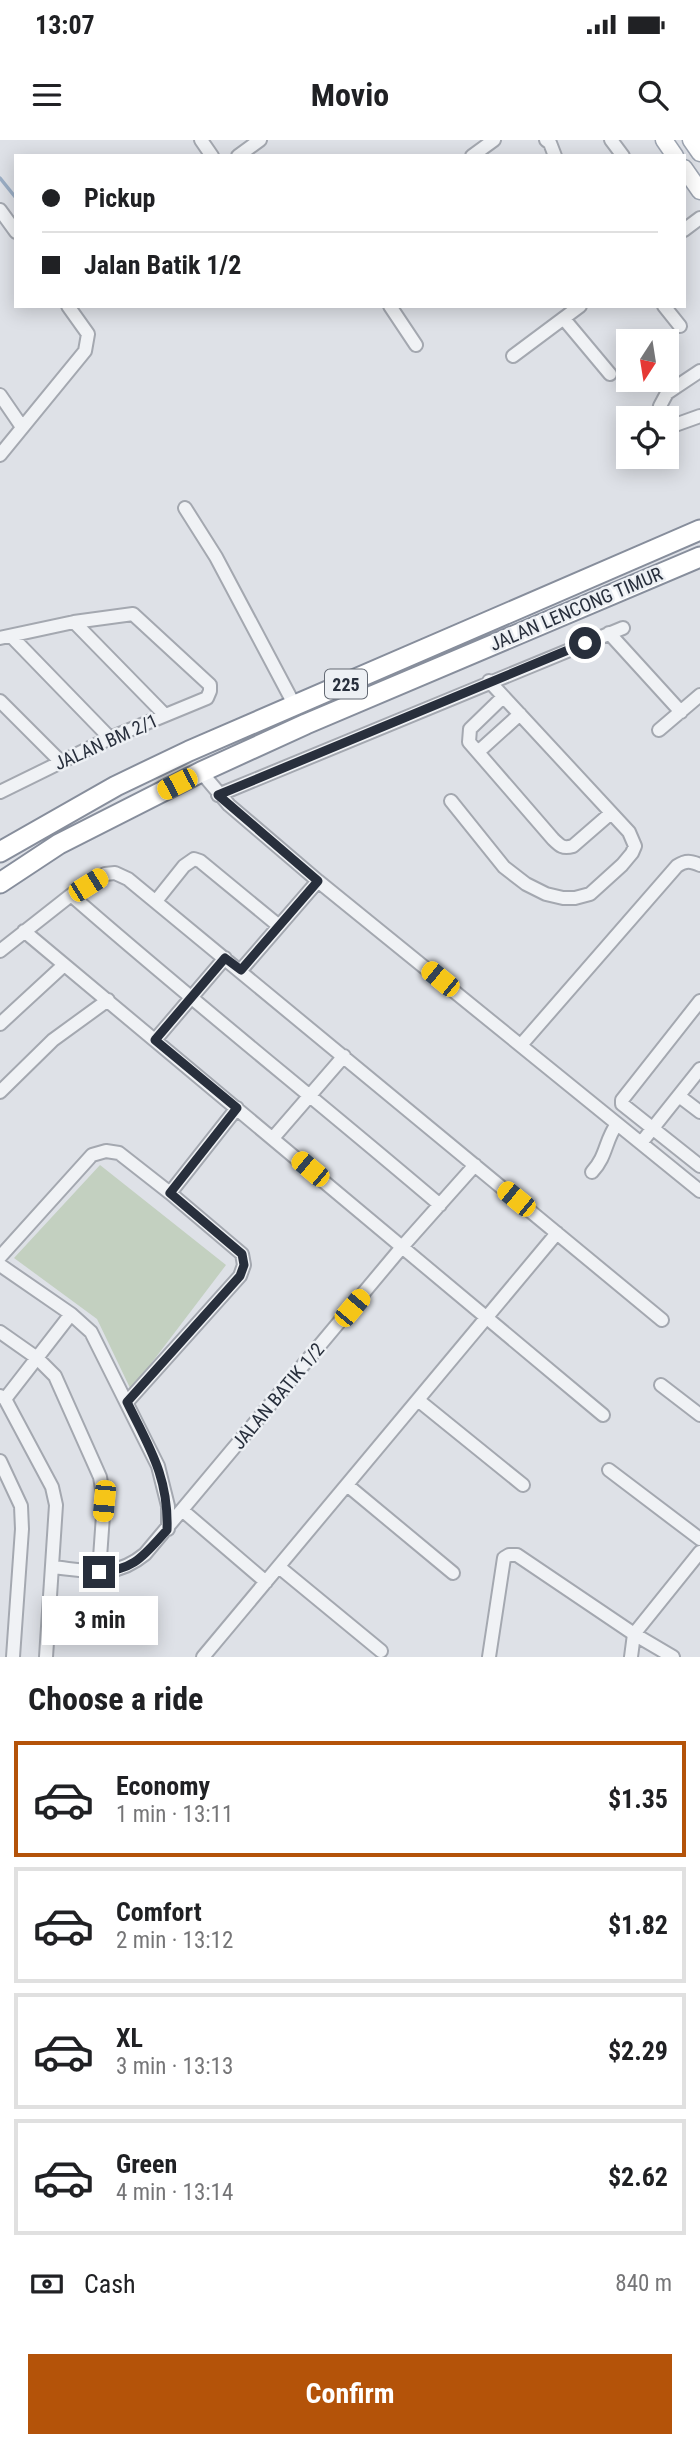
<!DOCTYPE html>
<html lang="en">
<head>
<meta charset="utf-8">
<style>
	:root { --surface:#fff; --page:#f2f2f2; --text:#202124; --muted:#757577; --line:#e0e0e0; --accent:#b45309 }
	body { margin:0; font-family:"Roboto Condensed",sans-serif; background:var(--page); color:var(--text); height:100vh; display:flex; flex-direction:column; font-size:26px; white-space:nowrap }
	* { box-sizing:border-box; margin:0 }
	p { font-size:23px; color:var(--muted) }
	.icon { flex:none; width:38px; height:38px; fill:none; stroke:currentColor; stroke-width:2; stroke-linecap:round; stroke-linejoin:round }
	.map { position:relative; height:1517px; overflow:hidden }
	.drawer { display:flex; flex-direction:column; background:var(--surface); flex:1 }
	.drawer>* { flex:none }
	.hud { position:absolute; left:14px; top:14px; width:672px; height:154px; border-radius:0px; box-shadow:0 4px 18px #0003; display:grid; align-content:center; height:154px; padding:0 28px; background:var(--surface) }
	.needle { width:46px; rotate:192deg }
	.tools { position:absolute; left:616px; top:189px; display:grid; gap:14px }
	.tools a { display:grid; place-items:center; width:63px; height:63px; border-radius:0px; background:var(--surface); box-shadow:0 4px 18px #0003; font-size:35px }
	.end { position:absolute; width:32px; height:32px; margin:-16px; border:9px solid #282f3c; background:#fff; box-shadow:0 0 0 4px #fff }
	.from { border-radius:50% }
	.bubble { position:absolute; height:49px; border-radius:0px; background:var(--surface); box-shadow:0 4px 18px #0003; font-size:23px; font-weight:700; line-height:49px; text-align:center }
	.car { position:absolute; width:21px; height:42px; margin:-21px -10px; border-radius:9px; box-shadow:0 0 5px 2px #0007; background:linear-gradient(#f5c518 24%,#345 0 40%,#f5c518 0 76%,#345 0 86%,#f5c518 0) }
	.hud b { display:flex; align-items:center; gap:24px; height:66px; font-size:26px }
	.hud b+b { border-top:2px solid var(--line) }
	.hud i { width:18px; height:18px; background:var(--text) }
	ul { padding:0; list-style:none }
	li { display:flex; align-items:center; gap:21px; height:116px; margin:0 14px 10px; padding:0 14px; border:4px solid var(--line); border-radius:0px }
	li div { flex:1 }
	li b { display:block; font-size:26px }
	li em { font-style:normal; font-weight:700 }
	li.on { border-color:var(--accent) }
	li>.icon { width:63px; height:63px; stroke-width:1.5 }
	h2 { padding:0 28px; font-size:32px; line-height:84px }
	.pay { display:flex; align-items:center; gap:18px; height:77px; padding:0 28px; font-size:26px }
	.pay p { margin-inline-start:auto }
	.action { display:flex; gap:14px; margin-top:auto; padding:14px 28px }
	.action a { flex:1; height:80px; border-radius:0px; background:var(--accent); color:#fff; font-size:28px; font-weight:700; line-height:80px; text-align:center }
	.status { display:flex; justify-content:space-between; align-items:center; height:49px; padding:0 35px; background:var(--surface); direction:ltr }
	.status svg { height:19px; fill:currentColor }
	header { display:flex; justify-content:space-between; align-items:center; height:91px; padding:0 28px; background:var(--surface); font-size:32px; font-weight:700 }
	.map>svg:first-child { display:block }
	.green { fill:#c3d0c0 }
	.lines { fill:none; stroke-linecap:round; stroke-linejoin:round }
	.stream { stroke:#9baec5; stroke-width:3.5 }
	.minor-casing { stroke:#a4a8b0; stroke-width:16 }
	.major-casing { stroke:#9ea5b1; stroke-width:19 }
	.highway-casing { stroke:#878e9c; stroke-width:23 }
	.minor { stroke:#f0f2f5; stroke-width:12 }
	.major { stroke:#fff; stroke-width:16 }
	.highway { stroke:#fff; stroke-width:19 }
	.route { stroke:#282f3c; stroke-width:9 }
	.labels { text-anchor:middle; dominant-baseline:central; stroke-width:5; stroke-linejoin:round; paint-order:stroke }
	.shield { fill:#edf0f4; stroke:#636973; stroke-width:2 }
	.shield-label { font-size:18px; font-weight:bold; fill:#282f3c }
	.street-label { font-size:19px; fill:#282f3c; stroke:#edf0f4 }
</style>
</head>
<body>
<div class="status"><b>13:07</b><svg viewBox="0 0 49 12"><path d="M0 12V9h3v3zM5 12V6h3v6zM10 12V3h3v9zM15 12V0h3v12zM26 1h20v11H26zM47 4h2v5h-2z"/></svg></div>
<header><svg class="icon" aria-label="menu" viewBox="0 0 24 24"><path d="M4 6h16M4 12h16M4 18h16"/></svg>Movio<svg class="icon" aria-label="search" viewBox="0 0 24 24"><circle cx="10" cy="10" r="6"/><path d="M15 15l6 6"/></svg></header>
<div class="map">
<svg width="700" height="1517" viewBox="0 0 700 1517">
	<rect width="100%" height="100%" fill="#dee1e7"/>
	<path class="green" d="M100,1025L226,1125L131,1250L97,1179L14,1118Z"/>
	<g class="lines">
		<path class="stream" d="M0,38L16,58"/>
		<g class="minor-casing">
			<path id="minor" d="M201,0L212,16
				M546,0L550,3L555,16
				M611,0L623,16
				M238,16L260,0
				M472,16L494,0
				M0,70L16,92
				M684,90L700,78
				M390,166L416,205
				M664,166L680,186
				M564,179L610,234
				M513,216L580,166
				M700,231L667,253L660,266L675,285L700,276
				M0,255L22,287
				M0,315L85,211L88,194L68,166
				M185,368L216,417L295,566
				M74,482L165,575
				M609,493L681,572
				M11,496L110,598
				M0,498L74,482L133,474L210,545V551L207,558L110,598L0,652
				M503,557L470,589L469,602L553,699C560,706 563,709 573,706L611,673
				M0,561L61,622
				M659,590L700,555
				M478,612L520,574
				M201,632L229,665L318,741L700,1051
				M218,655L623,488
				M451,661L504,727L526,744L546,754L563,758H575L590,754L622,725L632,713L635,706L629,692L489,541
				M71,755C192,861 318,961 440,1065
				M156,761L184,726L194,719L200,721L279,786
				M24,791L603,1275
				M0,811L71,755L105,734L115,733L128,739L662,1180
				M241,830L318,741
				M700,861L622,960V964L700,1026
				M0,884L64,825
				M155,900L225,818
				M521,905L677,726C686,720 691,721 700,725
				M0,952L53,900L108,860
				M679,956L700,972
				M273,998L344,916
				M641,1003L700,929
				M592,1032C607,1016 605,1000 617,984
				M170,1053L237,968
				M0,1117L92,1015L106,1011L119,1013L170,1053L242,1114L244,1125L240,1136L127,1262
				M0,1125L71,1174L91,1192L158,1326L168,1366V1389
				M0,1192L37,1218L55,1236L100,1337L104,1361L99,1432
				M661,1245L700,1275
				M0,1256L5,1259L52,1347L56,1365L46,1517
				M5,1259L71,1174
				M418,1260L523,1345
				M0,1321L21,1366L22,1389L13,1517
				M609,1330L700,1399
				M347,1345L453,1433
				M182,1370L266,1442
				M53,1427C90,1431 115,1439 145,1414L402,1107L475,1025
				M279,1427L381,1511
				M203,1517L557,1093
				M489,1517L504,1418L509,1415H517L634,1494L673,1517
				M631,1517L634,1494L700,1412"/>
		</g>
		<g class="major-casing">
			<path id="major" d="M664,0L675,16
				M691,0L700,13
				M684,28L700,51"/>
		</g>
		<g class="highway-casing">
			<path id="highway" d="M0,712L116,646L189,611L700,390
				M0,743L59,704L201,632L306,584L700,417"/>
		</g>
		<use href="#minor" class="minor"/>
		<use href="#major" class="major"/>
		<use href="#highway" class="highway"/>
	</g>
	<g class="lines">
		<path class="route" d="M99,1432C135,1430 144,1415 167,1390C169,1337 149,1307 127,1262L240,1136L244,1125L242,1114L170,1053L237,968L155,900L225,818L241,830L318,741L218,655L585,503"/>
	</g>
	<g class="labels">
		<rect class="shield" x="325" y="529.5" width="42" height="29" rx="5"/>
		<g class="shield-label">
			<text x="346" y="544">225</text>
		</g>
		<g class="street-label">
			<text transform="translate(576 469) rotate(-23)">JALAN LENCONG TIMUR</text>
			<text transform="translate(106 602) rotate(-24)">JALAN BM 2/1</text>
			<text transform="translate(278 1256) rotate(-50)">JALAN BATIK 1/2</text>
		</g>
	</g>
</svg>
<div class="tools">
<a><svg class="needle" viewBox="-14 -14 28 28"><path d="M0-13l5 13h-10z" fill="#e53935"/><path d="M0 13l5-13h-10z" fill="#757577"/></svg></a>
<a><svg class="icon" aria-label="locate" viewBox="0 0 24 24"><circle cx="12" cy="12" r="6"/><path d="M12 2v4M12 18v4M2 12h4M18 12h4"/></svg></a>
</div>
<i class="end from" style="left:585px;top:503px"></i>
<i class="end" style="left:99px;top:1432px"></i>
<div class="bubble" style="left:42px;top:1456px;width:116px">3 min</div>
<i class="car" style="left:177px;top:644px;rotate:243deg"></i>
<i class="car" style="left:88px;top:745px;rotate:58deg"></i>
<i class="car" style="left:440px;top:839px;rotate:309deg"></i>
<i class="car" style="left:310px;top:1029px;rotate:310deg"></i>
<i class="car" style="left:516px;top:1059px;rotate:309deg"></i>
<i class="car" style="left:352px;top:1168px;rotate:40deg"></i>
<i class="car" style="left:104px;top:1361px;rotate:185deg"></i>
<div class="hud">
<b><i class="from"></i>Pickup</b>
<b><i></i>Jalan Batik 1/2</b>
</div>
</div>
<section class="drawer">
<h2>Choose a ride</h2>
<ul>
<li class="on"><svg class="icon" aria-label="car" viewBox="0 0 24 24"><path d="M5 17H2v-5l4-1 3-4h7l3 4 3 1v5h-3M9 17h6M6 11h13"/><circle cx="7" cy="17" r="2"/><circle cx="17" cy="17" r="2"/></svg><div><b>Economy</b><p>1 min · 13:11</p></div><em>$1.35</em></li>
<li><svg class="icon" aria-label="car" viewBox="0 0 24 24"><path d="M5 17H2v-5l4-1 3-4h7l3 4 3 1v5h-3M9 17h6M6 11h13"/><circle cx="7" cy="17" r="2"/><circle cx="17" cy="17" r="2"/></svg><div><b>Comfort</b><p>2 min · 13:12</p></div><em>$1.82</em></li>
<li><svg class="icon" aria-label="car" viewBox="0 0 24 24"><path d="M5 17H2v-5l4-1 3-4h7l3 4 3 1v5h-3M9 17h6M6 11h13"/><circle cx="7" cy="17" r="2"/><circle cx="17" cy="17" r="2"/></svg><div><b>XL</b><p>3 min · 13:13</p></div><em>$2.29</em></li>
<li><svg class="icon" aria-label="car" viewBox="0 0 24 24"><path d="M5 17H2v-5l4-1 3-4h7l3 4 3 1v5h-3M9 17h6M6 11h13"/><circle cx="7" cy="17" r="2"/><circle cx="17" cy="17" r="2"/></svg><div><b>Green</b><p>4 min · 13:14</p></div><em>$2.62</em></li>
</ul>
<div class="pay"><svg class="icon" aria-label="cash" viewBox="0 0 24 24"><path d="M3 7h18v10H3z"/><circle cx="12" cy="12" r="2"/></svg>Cash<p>840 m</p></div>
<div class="action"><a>Confirm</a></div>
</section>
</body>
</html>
